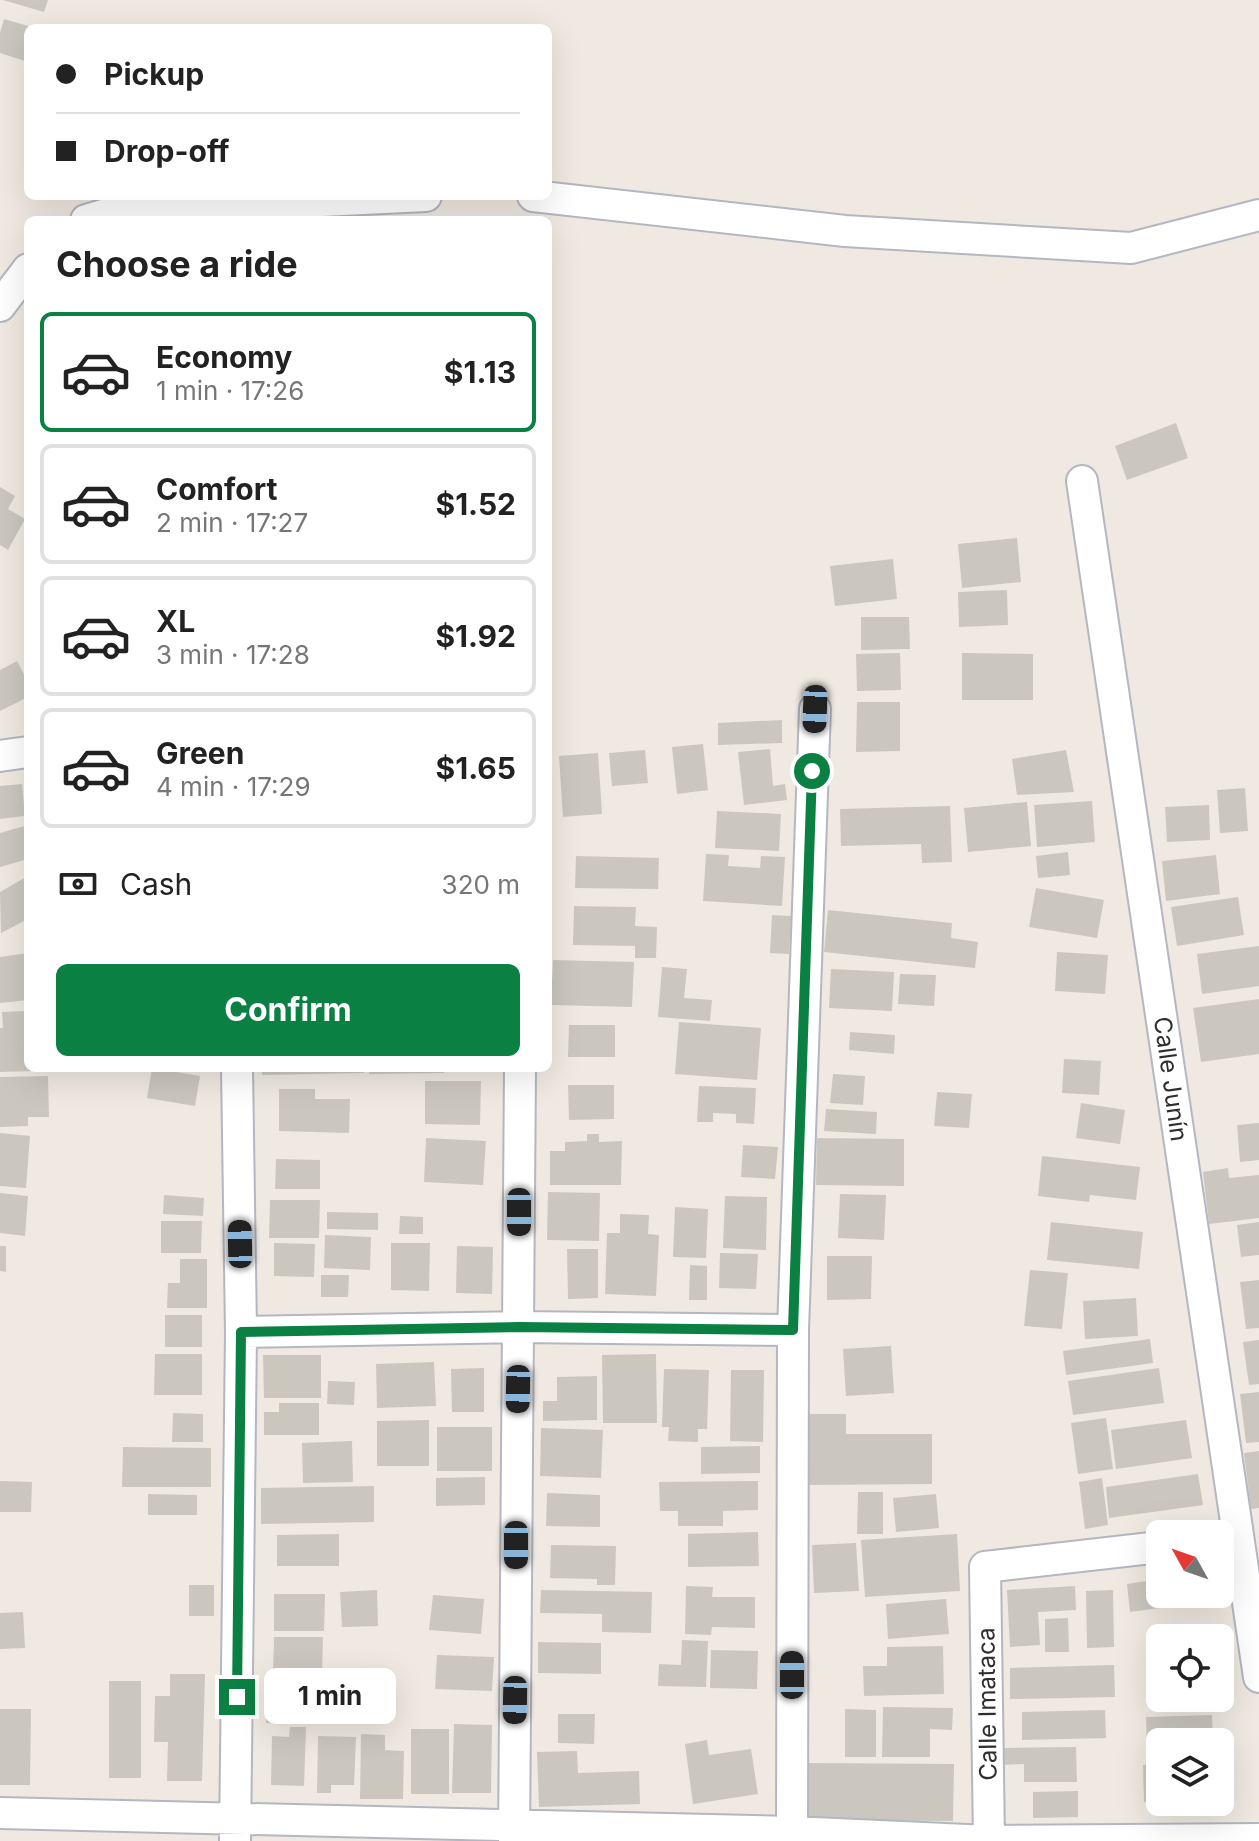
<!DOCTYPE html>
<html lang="en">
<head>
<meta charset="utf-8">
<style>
	:root { --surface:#fff; --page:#f6f6f6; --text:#222; --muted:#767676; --line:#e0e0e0; --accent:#0b8043 }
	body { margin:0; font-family:Inter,sans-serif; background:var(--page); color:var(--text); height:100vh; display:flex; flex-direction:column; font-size:30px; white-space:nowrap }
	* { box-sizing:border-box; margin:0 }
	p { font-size:26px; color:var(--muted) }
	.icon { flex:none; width:44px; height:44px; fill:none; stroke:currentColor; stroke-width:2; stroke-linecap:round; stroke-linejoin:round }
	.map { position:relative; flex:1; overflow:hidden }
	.panel { position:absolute; left:24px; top:216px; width:528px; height:856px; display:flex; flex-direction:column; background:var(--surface); border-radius:12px; box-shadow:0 8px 32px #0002 }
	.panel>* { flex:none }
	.top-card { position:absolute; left:24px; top:24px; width:528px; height:176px; border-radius:12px; box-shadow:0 8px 32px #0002; display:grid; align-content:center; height:176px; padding:0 32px; background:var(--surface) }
	.needle { width:52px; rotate:310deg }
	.tools { position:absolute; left:1146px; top:1520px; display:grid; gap:16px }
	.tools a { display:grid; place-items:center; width:88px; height:88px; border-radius:12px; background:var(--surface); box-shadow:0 8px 32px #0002; font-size:40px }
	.end { position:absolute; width:36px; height:36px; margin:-18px; border:10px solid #0b8043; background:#fff; box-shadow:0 0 0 4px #fff }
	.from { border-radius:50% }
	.bubble { position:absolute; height:56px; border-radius:12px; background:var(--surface); box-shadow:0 8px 32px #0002; font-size:26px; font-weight:700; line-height:56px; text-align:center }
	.car { position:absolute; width:24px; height:48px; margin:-24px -12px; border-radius:10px; box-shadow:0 0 6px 2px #0007; background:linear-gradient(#222 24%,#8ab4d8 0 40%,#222 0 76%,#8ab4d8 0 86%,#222 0) }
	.top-card b { display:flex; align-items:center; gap:28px; height:76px; font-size:30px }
	.top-card b+b { border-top:2px solid var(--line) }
	.top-card i { width:20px; height:20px; background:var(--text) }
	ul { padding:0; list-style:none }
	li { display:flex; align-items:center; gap:24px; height:120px; margin:0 16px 12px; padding:0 16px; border:4px solid var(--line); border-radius:12px }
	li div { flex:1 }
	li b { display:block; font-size:30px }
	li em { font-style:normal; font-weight:700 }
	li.current { border-color:var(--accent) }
	li>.icon { width:72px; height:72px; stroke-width:1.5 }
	h2 { padding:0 32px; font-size:36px; line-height:96px }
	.pay { display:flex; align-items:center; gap:20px; height:88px; padding:0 32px; font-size:30px }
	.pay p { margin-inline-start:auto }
	.primary-button { display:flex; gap:16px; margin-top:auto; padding:16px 32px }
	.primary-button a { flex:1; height:92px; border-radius:12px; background:var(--accent); color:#fff; font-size:32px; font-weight:700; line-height:92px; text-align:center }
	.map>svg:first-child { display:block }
	.building { fill:#cbc7bf }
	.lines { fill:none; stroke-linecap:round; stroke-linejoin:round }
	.minor-casing { stroke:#b4b7c1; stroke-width:34 }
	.minor { stroke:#fff; stroke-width:30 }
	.route { stroke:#0b8043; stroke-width:10 }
	.labels { text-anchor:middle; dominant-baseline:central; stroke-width:7; stroke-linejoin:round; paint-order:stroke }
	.street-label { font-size:24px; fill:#2e2e2e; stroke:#fff }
</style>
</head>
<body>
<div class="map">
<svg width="1259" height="1841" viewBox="0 0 1259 1841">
	<rect width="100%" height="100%" fill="#efe9e1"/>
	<path class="building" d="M3,0H48L44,12Z
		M4,19L28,26V62L0,53V33Z
		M1176,423L1188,458L1127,480L1115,446Z
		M0,487L15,496L8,509L25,519L8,550L0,545Z
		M1017,538L1021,582L962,588L958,544Z
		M893,559L897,599L835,606L830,566Z
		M1007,590L1008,625L959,627L958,592Z
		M861,617H909L910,649L861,650Z
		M900,653L901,690L857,691L856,654Z
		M962,653L1033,654V700H962Z
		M17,661L28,682V697L0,711V670Z
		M857,702H900V751L856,752Z
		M782,720V743L718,745V723Z
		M703,744L708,790L677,794L672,747Z
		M770,749L773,786L785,784L787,800L744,805L738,752Z
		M645,750L648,783L612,786L609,753Z
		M1066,750L1074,792L1017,795L1012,759Z
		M598,753L602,814L563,817L559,756Z
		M22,784L25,816L0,819V786Z
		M1245,788L1248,831L1220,833L1217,790Z
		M1092,801L1095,842L1037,847L1034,805Z
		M1027,802L1031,846L968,852L964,808Z
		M1209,805L1210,840L1167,842L1165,807Z
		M950,806L952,862L922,863L921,844L841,846L840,809Z
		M717,811L781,814L779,851L715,848Z
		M28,825V859L0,867V833Z
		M1068,852L1070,875L1038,878L1036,856Z
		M706,854L729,855L728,866L760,868L761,856L785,857L782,906L703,901Z
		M1216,855L1220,894L1166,901L1162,861Z
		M576,856L659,858L658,889L575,888Z
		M28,876V919L1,933L0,892Z
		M1036,888L1104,900L1097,938L1029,927Z
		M1238,897L1244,935L1177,946L1171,907Z
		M574,906L636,907L635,926L657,927L656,958H635V946L573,945Z
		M828,910L952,923L951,938L978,942L975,968L824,952Z
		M772,915L791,916L789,954L770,953Z
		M1259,946V986L1202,994L1197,954Z
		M1057,952L1108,955L1105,994L1055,991Z
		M28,953V1000L0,1003V957Z
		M553,960L634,962L632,1007L551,1005Z
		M662,967L687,969L684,998L712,1000L710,1021L658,1017Z
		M831,969L894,972L892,1011L829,1008Z
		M900,974L936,975L934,1006L898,1004Z
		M1259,999V1054L1201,1062L1193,1008Z
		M28,1011V1068H34V1071L0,1072V1028H3L2,1012Z
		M679,1022L761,1028L757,1080L675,1074Z
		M569,1025H615V1057H568Z
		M850,1032L895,1035L894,1054L849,1050Z
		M1064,1059L1101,1061L1099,1095L1062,1093Z
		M152,1068L200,1076L195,1106L147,1098Z
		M262,1068H364V1073L262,1075Z
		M369,1068H444V1073L369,1074Z
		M833,1074L865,1076L863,1105L830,1103Z
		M48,1076L49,1117H28V1126L0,1127V1077Z
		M425,1081H481L480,1125L425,1124Z
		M568,1085H614V1119L569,1120Z
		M699,1086L756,1088L754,1124L736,1123V1114L713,1113V1122H697Z
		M279,1089H315V1099H350L349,1133L279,1131Z
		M937,1092L972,1094L969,1128L934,1126Z
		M1081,1103L1125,1110L1120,1144L1076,1138Z
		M826,1109L877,1112L876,1134L824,1131Z
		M1259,1123V1160L1240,1162L1237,1125Z
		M0,1133L30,1136L26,1188L0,1186Z
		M587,1134H599V1142L622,1141L621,1185H550V1151H565V1142L587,1141Z
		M426,1138L486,1141L483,1185L424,1182Z
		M817,1138L904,1139V1186L816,1185Z
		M743,1145L778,1147L775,1179L741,1177Z
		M1042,1156L1140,1167L1136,1200L1090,1195L1089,1202L1038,1196Z
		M276,1159L320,1160V1189H275Z
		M1228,1168L1229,1178L1259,1175V1218L1209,1224L1203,1172Z
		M548,1192L600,1193L599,1241L547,1240Z
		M0,1193L28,1196L25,1236L0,1233Z
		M840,1194L886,1195L884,1240L838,1238Z
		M164,1195L204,1198L203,1216L163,1214Z
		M725,1196L767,1197L766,1250L723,1248Z
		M270,1200H320L319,1238H269Z
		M675,1207L708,1209L706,1258L673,1257Z
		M327,1212L378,1213V1230L327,1229Z
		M620,1214L649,1215L648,1234L659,1235L656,1296L605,1294L607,1233H620Z
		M400,1216L423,1217V1234H399Z
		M161,1221H202L201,1253H161Z
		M1051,1222L1143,1232L1139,1269L1047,1260Z
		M1259,1222V1255L1241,1257L1237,1225Z
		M325,1235L371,1237L370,1270L324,1268Z
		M274,1243L315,1244L314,1277L274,1276Z
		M391,1243H430L429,1291L391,1290Z
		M0,1246H6V1272L0,1271Z
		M457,1246L493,1247L492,1294L456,1293Z
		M567,1249H598V1298L568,1299Z
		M720,1253L758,1254L756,1289L719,1288Z
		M827,1256H872L871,1299L827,1300Z
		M180,1259H207V1308H167L168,1283H180Z
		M690,1265L707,1266V1300H689Z
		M1030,1270L1068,1273L1062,1329L1024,1326Z
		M321,1275H349L348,1297H321Z
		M1259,1280V1328L1246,1329L1240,1282Z
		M1136,1298L1138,1336L1085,1339L1083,1301Z
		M165,1315H202V1347H165Z
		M1150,1339L1153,1363L1066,1375L1063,1351Z
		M1259,1340V1384L1249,1385L1243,1342Z
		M891,1346L894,1393L846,1396L843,1349Z
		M155,1354H202V1395H154Z
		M656,1354L657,1423H603L602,1355Z
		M263,1355H321V1398H264Z
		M434,1362L436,1406L377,1408L376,1364Z
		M484,1368V1412H452L451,1369Z
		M1159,1368L1164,1403L1073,1415L1068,1381Z
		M664,1369L709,1370L707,1429H698V1442L668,1441L669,1427H662Z
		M731,1370H764L763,1442L730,1441Z
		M597,1376V1420L543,1421V1401H557V1377Z
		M328,1381L355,1382L354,1405L327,1404Z
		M1259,1392V1442L1246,1443L1240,1394Z
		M279,1403H319V1435H264V1412H279Z
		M173,1413L203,1414V1442H172Z
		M805,1414H846V1434H932V1484L804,1485Z
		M1106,1418L1113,1469L1078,1474L1071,1423Z
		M429,1420V1466H377V1421Z
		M1186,1420L1192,1458L1116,1469L1111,1430Z
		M437,1427H492V1471H437Z
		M541,1428L603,1430L601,1478L540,1476Z
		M352,1441L353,1482L303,1483L302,1443Z
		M760,1446V1473L701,1474V1447Z
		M123,1447L211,1448V1487H122Z
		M1259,1451V1508L1251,1509L1244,1453Z
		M1198,1474L1203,1505L1109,1518L1106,1487Z
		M485,1477V1505L436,1506V1478Z
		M1102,1478L1108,1525L1085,1529L1079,1482Z
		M0,1481L32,1482L31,1512H0Z
		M758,1481V1510L723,1511V1526H678V1511H660L659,1482Z
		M374,1486V1522L261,1524V1488Z
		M858,1492H883V1534H857Z
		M547,1493L600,1495V1527L546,1526Z
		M148,1494L197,1495V1515H148Z
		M936,1494L939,1528L896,1532L893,1498Z
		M758,1532L759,1566L688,1567V1534Z
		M339,1534V1566H277V1535Z
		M957,1534L960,1591L865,1597L861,1540Z
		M856,1543L859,1591L814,1593L812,1545Z
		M551,1545L616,1546L615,1585H597V1579L550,1578Z
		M1160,1579V1594H1189L1191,1604L1130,1612L1127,1584Z
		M189,1585H214V1616H189Z
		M686,1586L713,1587L712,1597H755V1628L712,1627L711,1635L685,1634Z
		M1075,1586L1076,1610L1038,1612L1040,1645L1010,1647L1007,1590Z
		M377,1590L378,1626L342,1627L340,1592Z
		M541,1590L652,1592L651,1633L602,1632V1614L540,1613Z
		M1113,1590L1114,1647L1087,1648L1086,1591Z
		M274,1594H325L324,1631H274Z
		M433,1595L484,1599L481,1634L429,1630Z
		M946,1599L949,1634L888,1639L886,1604Z
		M23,1612L25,1648L0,1649V1613Z
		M1068,1618L1069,1652H1045V1619Z
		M274,1637H323L322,1672H273Z
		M682,1640L708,1641L706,1687L658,1686L659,1664L681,1665Z
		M538,1642L601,1643V1674L538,1673Z
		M943,1646L944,1694L864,1696L863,1666H887V1647Z
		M711,1650L758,1651L757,1689L710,1688Z
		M437,1655L494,1657L492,1691L435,1689Z
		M1114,1665L1115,1697L1010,1699V1668Z
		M170,1674H205L202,1781H167L168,1742H154L155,1696H170Z
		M109,1681H141V1778H109Z
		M267,1689L304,1690L302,1724L266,1723Z
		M311,1690L358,1691L356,1718L311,1716Z
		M883,1707L953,1708L952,1730L930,1729V1757H882Z
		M0,1709H31L30,1785H0Z
		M845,1709L876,1710V1757H845Z
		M1105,1710L1106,1738L1022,1740V1712Z
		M558,1714H595L594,1744L558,1743Z
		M1212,1715L1213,1742H1160V1756L1147,1757L1146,1717Z
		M454,1724L492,1725L491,1793H452Z
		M290,1727H306L304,1786L271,1785L272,1736L289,1737Z
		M411,1729H449V1794H411Z
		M361,1734L385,1735V1750L404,1751L403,1799H360Z
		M318,1736L356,1737L354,1785H331V1793H317Z
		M707,1740L709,1755L751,1749L758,1794L693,1804L685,1744Z
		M1076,1747L1077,1782H1024V1764L1002,1765V1748Z
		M577,1751L578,1773L639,1771L640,1804L539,1807L537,1752Z
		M804,1763L954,1764L953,1821L803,1820Z
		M1143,1765H1160V1801L1144,1802Z
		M1078,1791V1817L1033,1818V1792Z"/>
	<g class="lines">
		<g class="minor-casing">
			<path id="minor" d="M533,196L845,231L1131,248L1259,215
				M86,220L116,211L426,196
				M0,306L28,269
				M1082,481L1259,1677
				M0,756L28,752
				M241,1332L519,1327L793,1330
				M0,1813L792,1832L989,1841L1259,1839
				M235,1841L241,1332L237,1068
				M514,1841L520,1068
				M792,1841L793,1330L815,709
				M989,1841L985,1567L1160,1547"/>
		</g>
		<use href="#minor" class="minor"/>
	</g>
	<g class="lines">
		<path class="route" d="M237,1697L241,1332L519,1327L793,1330L812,771"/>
	</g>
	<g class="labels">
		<g class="street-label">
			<text transform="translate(1171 1079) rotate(82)">Calle Junín</text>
			<text transform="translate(987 1704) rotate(-91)">Calle Imataca</text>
		</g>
	</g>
</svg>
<div class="tools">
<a><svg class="needle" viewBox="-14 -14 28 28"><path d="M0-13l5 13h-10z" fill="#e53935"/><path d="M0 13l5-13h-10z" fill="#767676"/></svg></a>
<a><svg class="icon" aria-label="locate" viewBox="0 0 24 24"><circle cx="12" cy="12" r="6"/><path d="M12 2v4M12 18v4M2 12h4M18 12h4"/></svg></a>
<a><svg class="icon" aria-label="layers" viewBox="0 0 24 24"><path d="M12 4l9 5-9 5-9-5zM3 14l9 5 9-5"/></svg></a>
</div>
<i class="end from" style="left:812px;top:771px"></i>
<i class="end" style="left:237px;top:1697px"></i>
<div class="bubble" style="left:264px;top:1668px;width:132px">1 min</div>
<i class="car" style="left:815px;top:709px;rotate:182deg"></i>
<i class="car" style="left:519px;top:1212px;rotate:180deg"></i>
<i class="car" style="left:240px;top:1244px;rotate:359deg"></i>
<i class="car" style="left:518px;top:1389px;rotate:181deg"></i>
<i class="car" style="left:516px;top:1545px;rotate:180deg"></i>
<i class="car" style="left:792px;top:1675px;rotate:0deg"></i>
<i class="car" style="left:515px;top:1700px;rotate:181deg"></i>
<div class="top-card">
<b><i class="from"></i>Pickup</b>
<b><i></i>Drop-off</b>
</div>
<section class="panel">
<h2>Choose a ride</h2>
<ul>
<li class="current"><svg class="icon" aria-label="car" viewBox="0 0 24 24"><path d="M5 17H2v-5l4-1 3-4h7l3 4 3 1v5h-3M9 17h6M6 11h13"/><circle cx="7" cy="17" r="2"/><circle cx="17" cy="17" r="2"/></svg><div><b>Economy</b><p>1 min · 17:26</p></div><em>$1.13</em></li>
<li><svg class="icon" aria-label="car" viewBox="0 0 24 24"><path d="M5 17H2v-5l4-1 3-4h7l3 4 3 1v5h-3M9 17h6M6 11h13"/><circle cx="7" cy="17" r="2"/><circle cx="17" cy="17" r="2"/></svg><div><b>Comfort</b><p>2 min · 17:27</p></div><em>$1.52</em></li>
<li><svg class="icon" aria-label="car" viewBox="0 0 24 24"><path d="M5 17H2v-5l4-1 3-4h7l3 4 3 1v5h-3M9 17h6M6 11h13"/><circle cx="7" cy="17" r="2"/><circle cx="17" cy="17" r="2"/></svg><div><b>XL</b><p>3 min · 17:28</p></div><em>$1.92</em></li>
<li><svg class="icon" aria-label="car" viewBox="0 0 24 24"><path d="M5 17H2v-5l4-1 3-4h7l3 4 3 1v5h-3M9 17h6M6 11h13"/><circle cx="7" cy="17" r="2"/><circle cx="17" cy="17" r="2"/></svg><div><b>Green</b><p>4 min · 17:29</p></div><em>$1.65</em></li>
</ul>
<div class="pay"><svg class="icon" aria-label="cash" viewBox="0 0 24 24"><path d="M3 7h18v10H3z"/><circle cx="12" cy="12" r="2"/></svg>Cash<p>320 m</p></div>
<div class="primary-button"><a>Confirm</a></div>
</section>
</div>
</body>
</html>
